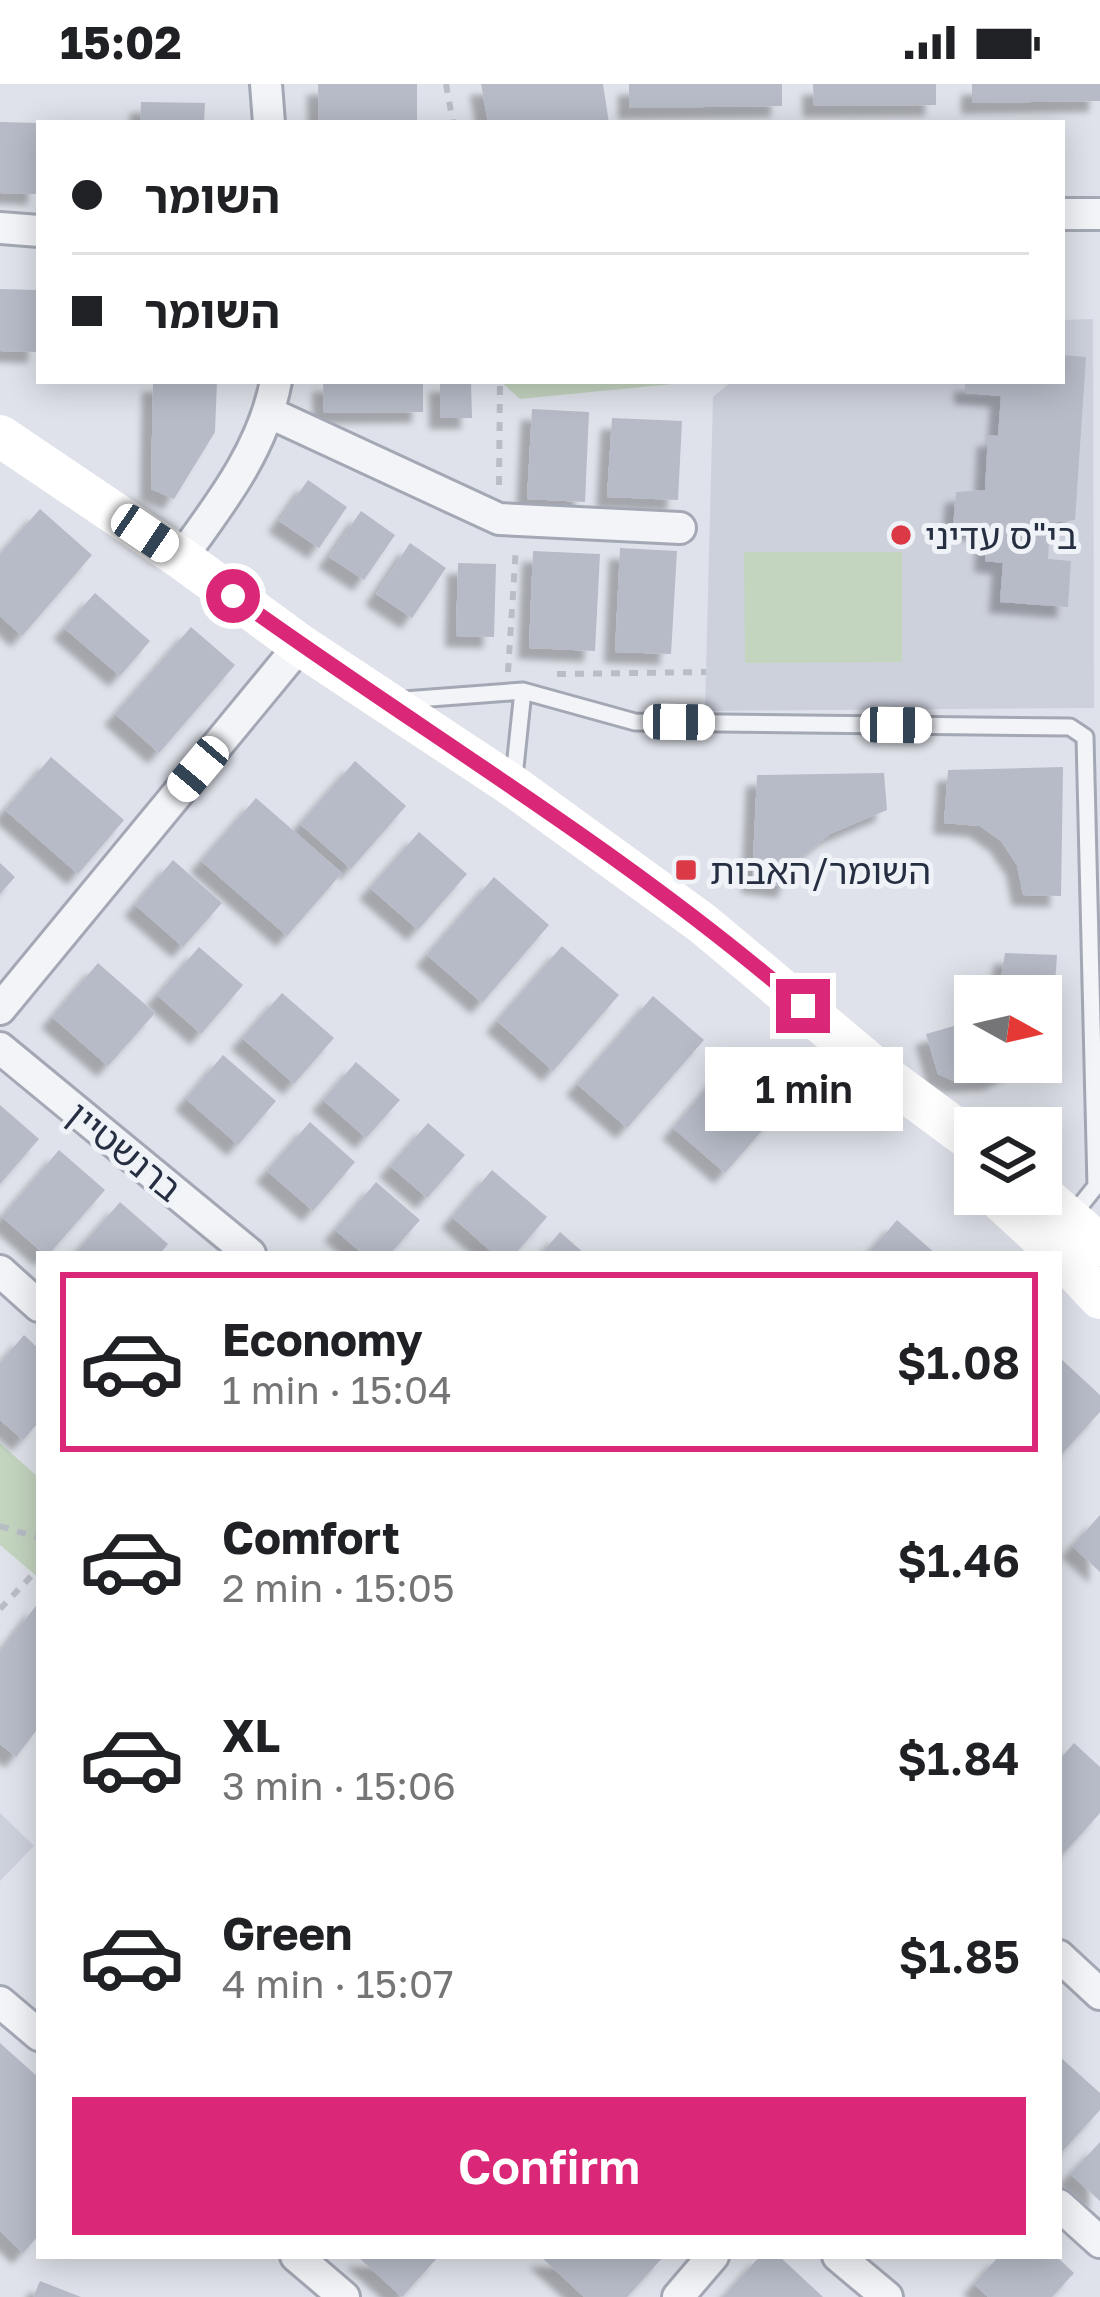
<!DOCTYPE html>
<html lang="en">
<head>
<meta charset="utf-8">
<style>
	:root { --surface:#fff; --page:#f6f6f6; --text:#202124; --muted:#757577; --line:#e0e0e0; --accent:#db2777 }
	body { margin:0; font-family:"Golos Text","Noto Sans Hebrew",sans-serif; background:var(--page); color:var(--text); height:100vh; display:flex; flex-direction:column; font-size:45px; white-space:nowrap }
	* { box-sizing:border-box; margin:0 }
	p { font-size:39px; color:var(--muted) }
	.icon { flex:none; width:66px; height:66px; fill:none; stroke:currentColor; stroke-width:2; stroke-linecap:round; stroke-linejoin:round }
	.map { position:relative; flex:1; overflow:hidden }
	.details { position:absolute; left:36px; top:1167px; width:1026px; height:1008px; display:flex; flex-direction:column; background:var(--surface); border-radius:0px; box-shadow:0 6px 30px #0003 }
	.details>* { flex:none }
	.top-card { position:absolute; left:36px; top:36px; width:1029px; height:264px; border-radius:0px; box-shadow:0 6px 30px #0003; display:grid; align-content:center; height:264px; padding:0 36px; background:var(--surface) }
	.needle { width:78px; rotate:98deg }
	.fabs { position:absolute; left:954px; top:891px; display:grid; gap:24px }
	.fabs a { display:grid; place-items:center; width:108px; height:108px; border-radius:0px; background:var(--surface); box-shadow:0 6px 30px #0003; font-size:60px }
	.end { position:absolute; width:54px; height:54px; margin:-27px; border:15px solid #db2777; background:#fff; box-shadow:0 0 0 6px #fff }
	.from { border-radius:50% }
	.bubble { position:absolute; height:84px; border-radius:0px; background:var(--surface); box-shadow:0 6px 30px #0003; font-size:39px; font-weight:600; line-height:84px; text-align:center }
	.car { position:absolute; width:36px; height:72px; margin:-36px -18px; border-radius:15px; box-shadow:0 0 9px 3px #0007; background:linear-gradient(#fff 24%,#345 0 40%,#fff 0 76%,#345 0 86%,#fff 0) }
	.top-card b { display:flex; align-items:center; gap:42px; height:114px; font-size:45px }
	.top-card b+b { border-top:3px solid var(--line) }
	.top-card i { width:30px; height:30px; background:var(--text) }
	ul { padding:21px 0 0; list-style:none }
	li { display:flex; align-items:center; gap:36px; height:180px; margin:0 24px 18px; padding:0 12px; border:6px solid transparent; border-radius:0px }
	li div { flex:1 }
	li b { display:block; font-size:45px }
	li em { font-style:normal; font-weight:600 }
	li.current { border-color:var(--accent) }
	li>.icon { width:108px; height:108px; stroke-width:1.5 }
	.action { display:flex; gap:24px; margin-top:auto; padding:24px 36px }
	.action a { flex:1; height:138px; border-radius:0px; background:var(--accent); color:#fff; font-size:48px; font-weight:600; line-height:138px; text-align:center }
	.status { display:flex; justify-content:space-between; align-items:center; height:84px; padding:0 60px; background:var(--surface); direction:ltr }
	.status svg { height:33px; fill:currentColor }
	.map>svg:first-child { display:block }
	.built { fill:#cdd1dc }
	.green { fill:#c3d4bf }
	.building { fill:#b6bbc7; filter:url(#shadow) }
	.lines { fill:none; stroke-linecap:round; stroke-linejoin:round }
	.lane-casing { stroke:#a4a8b4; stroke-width:21 }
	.street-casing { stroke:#a4a8b4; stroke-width:36 }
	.path { stroke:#b9bdc5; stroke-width:6; stroke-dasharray:9 9; stroke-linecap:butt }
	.lane { stroke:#f2f4f8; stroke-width:15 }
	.street { stroke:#f2f4f8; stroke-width:30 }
	.secondary { stroke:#fff; stroke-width:42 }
	.route { stroke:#db2777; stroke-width:15 }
	.poi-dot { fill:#da3945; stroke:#eff2f7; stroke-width:4.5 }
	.labels { text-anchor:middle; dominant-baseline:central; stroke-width:10; stroke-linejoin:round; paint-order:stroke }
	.poi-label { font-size:36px; fill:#262e42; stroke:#eff2f7; text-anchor:start }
	.street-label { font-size:36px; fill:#262e42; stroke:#eff2f7 }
</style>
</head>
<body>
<div class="status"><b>15:02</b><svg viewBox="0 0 49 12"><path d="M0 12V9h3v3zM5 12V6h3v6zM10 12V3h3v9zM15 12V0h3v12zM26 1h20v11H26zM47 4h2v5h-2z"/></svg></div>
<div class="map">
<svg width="1100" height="2213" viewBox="0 0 1100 2213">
	<defs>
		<filter id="shadow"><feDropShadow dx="-11" dy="11" stdDeviation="3" flood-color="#0004"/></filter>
	</defs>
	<rect width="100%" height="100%" fill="#dfe2ea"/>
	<path class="built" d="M1093,235L1094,624L705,627L713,313L732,297H1062V236Z
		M0,1729L34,1762L0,1797Z"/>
	<path class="green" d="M500,297H703L520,315Z
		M744,468H902V578L745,579Z
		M0,1359L39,1394V1494L0,1461Z"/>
	<path class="building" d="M318,0H417V39H319Z
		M481,0H603L609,39H488Z
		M629,0H782V22L629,24Z
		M813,0H936V21L814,22Z
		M972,0H1100V17L972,19Z
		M141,18L205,19L204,39H140Z
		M0,38L39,39V110L0,109Z
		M0,205L39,206V268L0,267Z
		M1062,271L1086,273L1075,436L1050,439L1048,475L1071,477L1068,523L1000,518L1003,479L985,477L987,446L953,443L956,408L985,406L988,351L998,352L1001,312L965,309V297H1062Z
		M153,297H217L215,348L174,415L151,405Z
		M323,297H423V328L324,329Z
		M440,297H471L472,334H440Z
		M532,325L589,328L585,418L527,415Z
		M612,334L682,337L678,416L607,413Z
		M308,396L347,423L319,464L279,437Z
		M40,425L92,471L22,552L0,532V470Z
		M361,427L395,451L364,496L329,473Z
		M410,459L446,484L412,534L376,510Z
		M620,464L677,467L671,570L615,568Z
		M533,467L600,470L595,567L529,564Z
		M458,479L496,480L494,553L456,552Z
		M95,509L150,557L120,592L64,544Z
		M191,543L235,581L159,669L115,630Z
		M51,673L124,736L78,790L5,726Z
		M355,677L406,722L351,785L300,740Z
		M1063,683L1061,812L1023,811L1017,781L1001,757L980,742L944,739L948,686Z
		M884,689L887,726L830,750L798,775L788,803L752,798L757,691Z
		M256,714L342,789L287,852L201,777Z
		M419,748L467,790L418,846L370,804Z
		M173,776L222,819L183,863L135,821Z
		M0,779L15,793L0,810Z
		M494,793L549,841L482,919L427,871Z
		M562,862L619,911L553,987L497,937Z
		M199,863L243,901L201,950L157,911Z
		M1005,869L1057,871L1055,899L1042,938L1041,912H998Z
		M98,879L155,929L108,982L52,933Z
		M282,909L334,954L294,1000L242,954Z
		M653,912L704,956L627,1044L577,1000Z
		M975,936V978H1021L1016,984L995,995L956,998L938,990L926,950Z
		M223,971L276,1017L238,1061L186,1015Z
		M356,978L400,1016L366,1054L323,1016Z
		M727,981L779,1027L725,1089L673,1044Z
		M0,1021L39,1055L0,1100Z
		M310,1038L355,1078L313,1127L267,1087Z
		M428,1039L465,1071L427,1114L390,1082Z
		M59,1066L105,1106L49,1170H44L2,1133Z
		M492,1086L547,1133L515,1170H494L452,1133Z
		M376,1098L420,1136L390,1170H363L335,1146Z
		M120,1118L168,1160L160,1170H75Z
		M897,1136L936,1170H868Z
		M560,1148L585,1170H541Z
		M24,1251L39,1265V1338L23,1356L0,1336V1279Z
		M1059,1273L1100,1311V1328L1059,1373Z
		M1100,1431V1488L1072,1462Z
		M39,1518V1643L16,1673L0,1660V1568Z
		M1074,1659L1100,1683V1729L1065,1768L1059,1763V1676Z
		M0,1959L39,1994V2151L23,2169L0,2147Z
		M1059,1972L1100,2009V2026L1059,2071Z
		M1100,2058V2117L1070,2090Z
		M357,2172H439L402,2213Z
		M540,2172H664L627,2213H584Z
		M760,2172H779L823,2213H723Z
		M999,2172H1056L1074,2189L1052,2213H988L974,2200Z
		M40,2197L81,2213H33Z"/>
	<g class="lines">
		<g class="lane-casing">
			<path id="lane" d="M404,616L523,607L635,638L1070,643L1085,653L1096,1102L1072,1132
				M514,693L523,607"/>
		</g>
		<g class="street-casing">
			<path id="street" d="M266,0L269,39
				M1062,130H1100
				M0,144L39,147
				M270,329L499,435L680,444
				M181,474C221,419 263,365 276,297
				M0,925L300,561
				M0,964L250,1170
				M0,1187L39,1222
				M1059,1872L1100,1910
				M0,1918L39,1951
				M1059,2121L1100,2158
				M296,2172L344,2213
				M838,2172L887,2213
				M678,2213L713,2172"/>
		</g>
		<path class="path" d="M446,0L453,39
			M499,401L500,297
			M508,588L516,463
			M557,590L706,588
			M0,1442L39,1454
			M0,1525L39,1484"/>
		<use href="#lane" class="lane"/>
		<use href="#street" class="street"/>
		<path class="secondary" d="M0,352L181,474L300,561L513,702L702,839L887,994L975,1059
			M994,1110L1059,1170
			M1041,1110L1100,1161
			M1059,1170L1100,1214"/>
	</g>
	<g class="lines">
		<path class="route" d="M233,512C423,649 626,768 803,922"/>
	</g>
	<g class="poi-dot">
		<circle cx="901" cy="451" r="12"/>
		<rect x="674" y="774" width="24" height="24" rx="6"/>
	</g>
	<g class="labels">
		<g class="poi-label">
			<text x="925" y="451">בי"ס עדיני</text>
			<text x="710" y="786">השומר/האבות</text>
		</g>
		<g class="street-label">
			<text transform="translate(125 1067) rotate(39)">ברנשטיין</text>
		</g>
	</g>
</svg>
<div class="fabs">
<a><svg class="needle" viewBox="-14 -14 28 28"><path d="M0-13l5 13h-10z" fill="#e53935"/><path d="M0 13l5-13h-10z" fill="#757577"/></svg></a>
<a><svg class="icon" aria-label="layers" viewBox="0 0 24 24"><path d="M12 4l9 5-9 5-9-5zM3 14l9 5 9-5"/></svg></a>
</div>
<i class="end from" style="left:233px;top:512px"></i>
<i class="end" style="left:803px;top:922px"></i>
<div class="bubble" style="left:705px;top:963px;width:198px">1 min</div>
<i class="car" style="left:145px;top:449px;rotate:124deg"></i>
<i class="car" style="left:679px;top:638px;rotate:91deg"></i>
<i class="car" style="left:896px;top:641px;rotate:91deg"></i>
<i class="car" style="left:198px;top:685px;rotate:220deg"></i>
<div class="top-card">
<b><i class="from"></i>השומר</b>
<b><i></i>השומר</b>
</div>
<section class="details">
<ul>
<li class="current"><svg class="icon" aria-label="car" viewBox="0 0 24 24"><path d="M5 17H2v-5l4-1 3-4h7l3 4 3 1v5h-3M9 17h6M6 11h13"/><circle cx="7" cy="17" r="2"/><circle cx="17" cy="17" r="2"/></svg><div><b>Economy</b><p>1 min · 15:04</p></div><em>$1.08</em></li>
<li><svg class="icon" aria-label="car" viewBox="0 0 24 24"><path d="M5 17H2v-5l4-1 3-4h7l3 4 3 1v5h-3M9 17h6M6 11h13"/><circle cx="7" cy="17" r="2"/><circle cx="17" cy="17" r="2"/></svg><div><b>Comfort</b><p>2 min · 15:05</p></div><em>$1.46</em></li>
<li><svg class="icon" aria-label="car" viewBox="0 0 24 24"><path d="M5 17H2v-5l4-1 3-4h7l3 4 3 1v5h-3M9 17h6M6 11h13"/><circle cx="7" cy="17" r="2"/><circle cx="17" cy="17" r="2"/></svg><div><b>XL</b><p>3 min · 15:06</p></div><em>$1.84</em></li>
<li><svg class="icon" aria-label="car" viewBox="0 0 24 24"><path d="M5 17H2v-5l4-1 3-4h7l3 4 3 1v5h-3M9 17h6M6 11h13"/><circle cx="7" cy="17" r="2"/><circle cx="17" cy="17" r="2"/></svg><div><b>Green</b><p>4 min · 15:07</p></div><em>$1.85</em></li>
</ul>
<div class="action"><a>Confirm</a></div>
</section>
</div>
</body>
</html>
